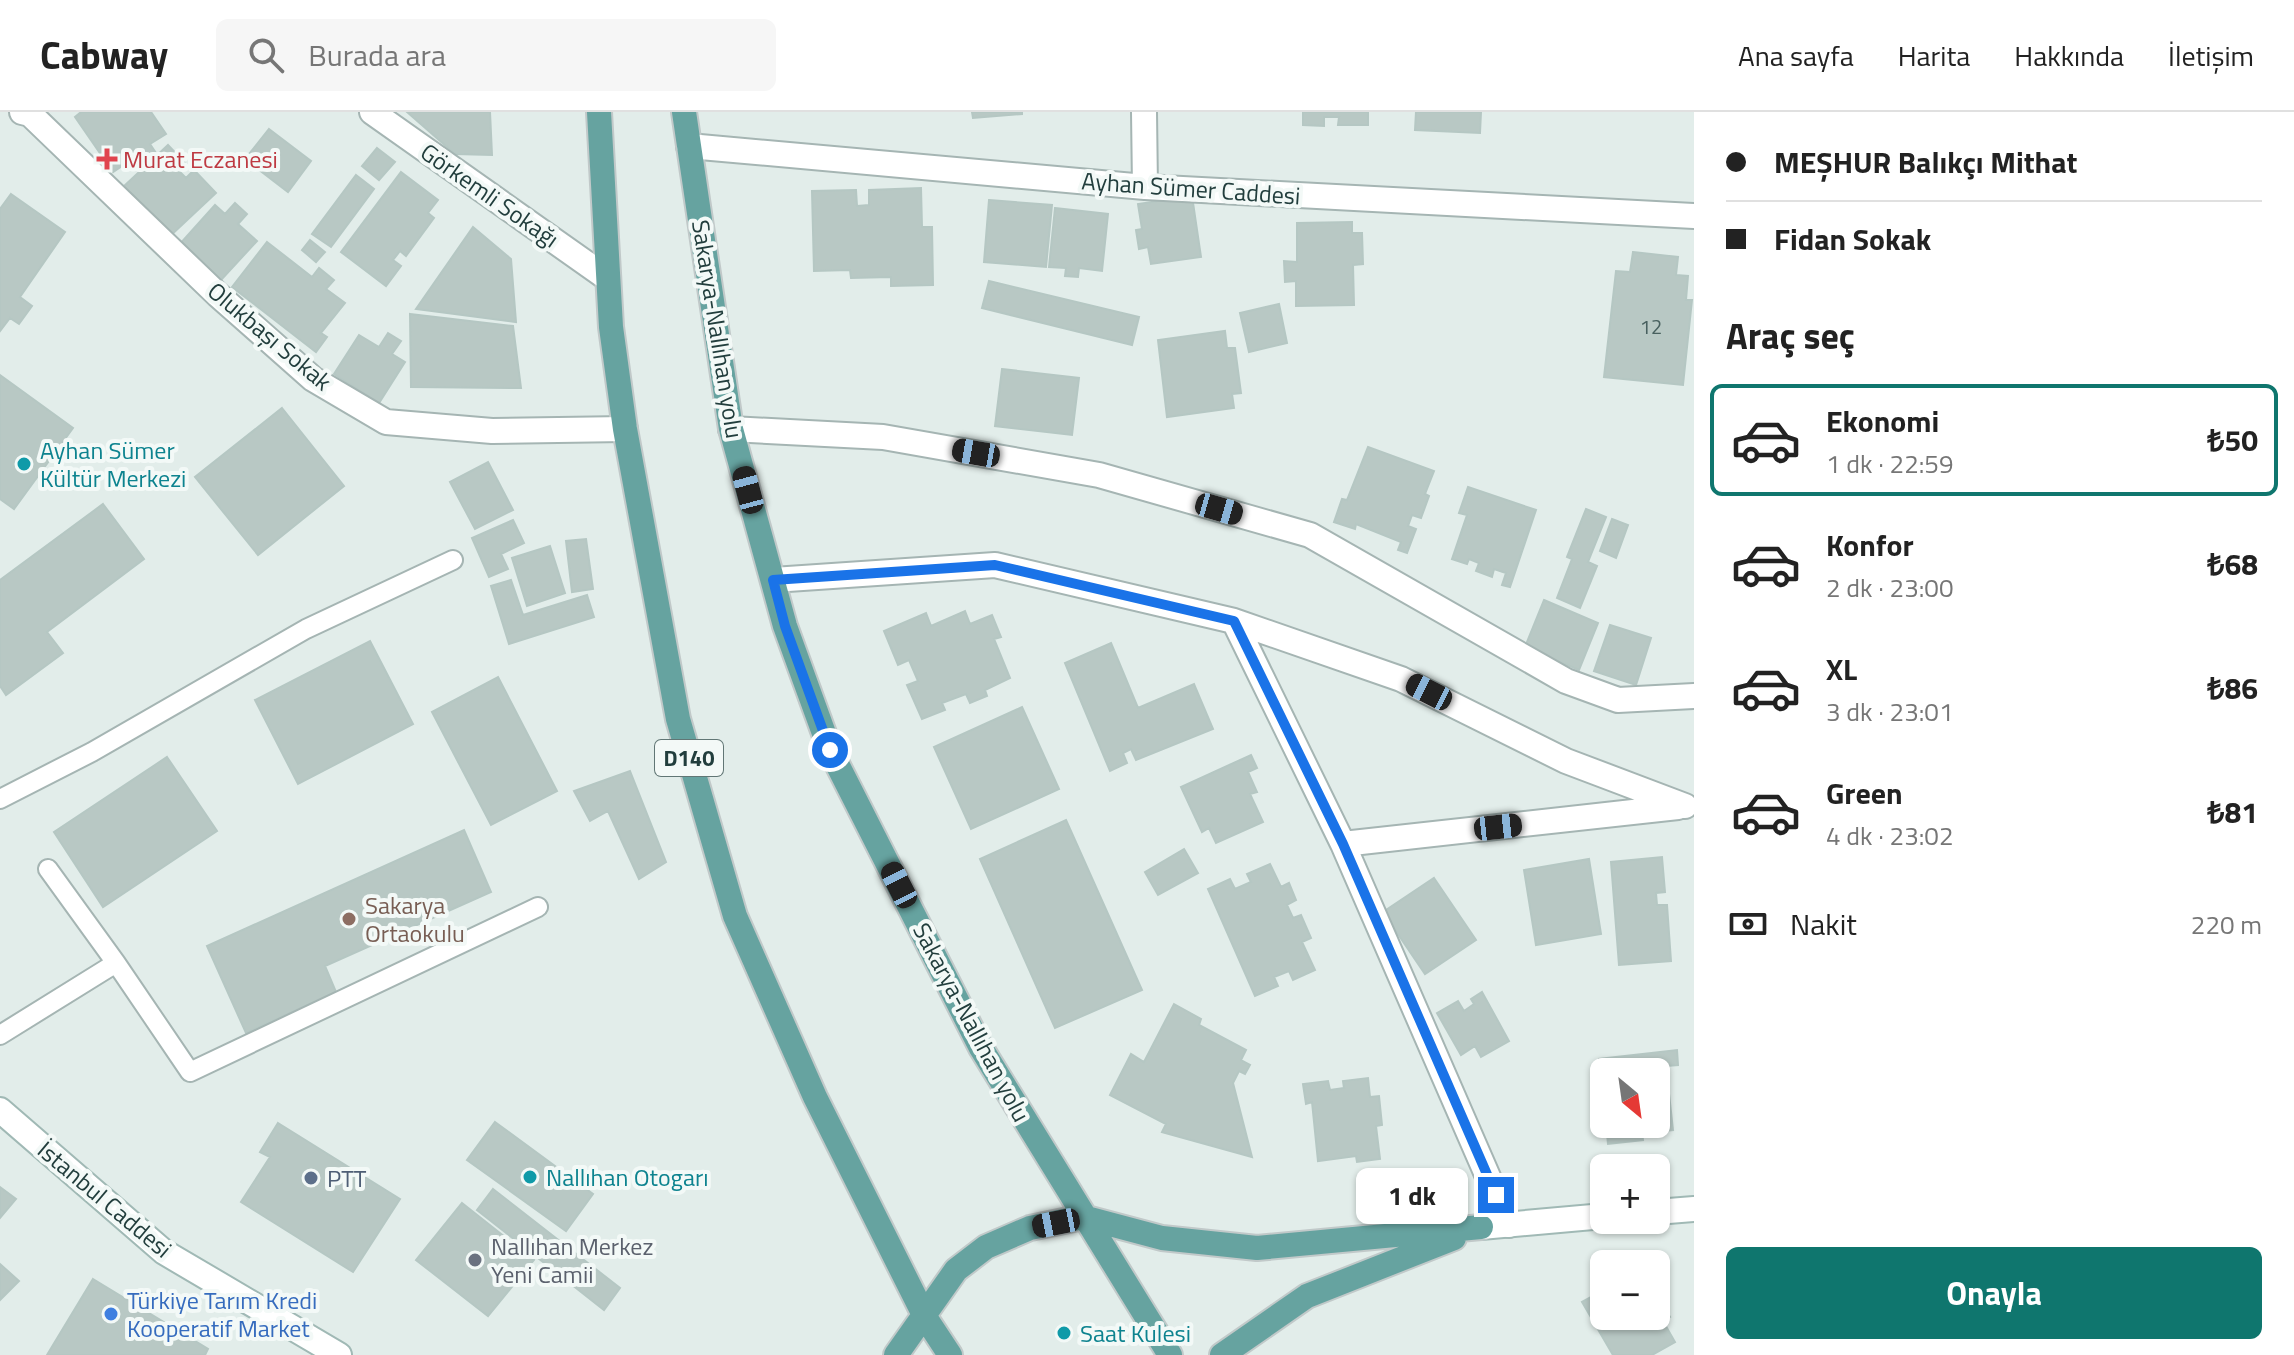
<!DOCTYPE html>
<html lang="tr">
<head>
<meta charset="utf-8">
<style>
	:root { --surface:#fff; --page:#f6f6f6; --text:#222; --muted:#767676; --line:#e0e0e0; --accent:#0f766e }
	body { margin:0; font-family:"Titillium Web",sans-serif; background:var(--page); color:var(--text); height:100vh; display:flex; flex-direction:column; font-size:30px; white-space:nowrap }
	* { box-sizing:border-box; margin:0 }
	p { font-size:26px; color:var(--muted) }
	.icon { flex:none; width:44px; height:44px; fill:none; stroke:currentColor; stroke-width:2; stroke-linecap:round; stroke-linejoin:round }
	.map { position:relative; flex:1; overflow:hidden }
	.drawer { display:flex; flex-direction:column; background:var(--surface); width:600px }
	.drawer>* { flex:none }
	.hud { display:grid; align-content:center; height:176px; padding:0 32px; background:var(--surface) }
	.needle { width:52px; rotate:151deg }
	.controls { position:absolute; left:1590px; top:946px; display:grid; gap:16px }
	.controls a { display:grid; place-items:center; width:80px; height:80px; border-radius:12px; background:var(--surface); box-shadow:0 2px 6px #0004; font-size:40px }
	.end { position:absolute; width:36px; height:36px; margin:-18px; border:10px solid #1a73e8; background:#fff; box-shadow:0 0 0 4px #fff }
	.from { border-radius:50% }
	.bubble { position:absolute; height:56px; border-radius:12px; background:var(--surface); box-shadow:0 2px 6px #0004; font-size:26px; font-weight:700; line-height:56px; text-align:center }
	.car { position:absolute; width:24px; height:48px; margin:-24px -12px; border-radius:10px; box-shadow:0 0 6px 2px #0007; background:linear-gradient(#222 24%,#8ab4d8 0 40%,#222 0 76%,#8ab4d8 0 86%,#222 0) }
	.hud b { display:flex; align-items:center; gap:28px; height:76px; font-size:30px }
	.hud b+b { border-top:2px solid var(--line) }
	.hud i { width:20px; height:20px; background:var(--text) }
	ul { padding:0; list-style:none }
	li { display:flex; align-items:center; gap:24px; height:112px; margin:0 16px 12px; padding:0 16px; border:4px solid transparent; border-radius:12px }
	li div { flex:1 }
	li b { display:block; font-size:30px }
	li em { font-style:normal; font-weight:700 }
	li.current { border-color:var(--accent) }
	li>.icon { width:72px; height:72px; stroke-width:1.5 }
	h2 { padding:0 32px; font-size:36px; line-height:96px }
	.pay { display:flex; align-items:center; gap:20px; height:88px; padding:0 32px; font-size:30px }
	.pay p { margin-inline-start:auto }
	.button { display:flex; gap:16px; margin-top:auto; padding:16px 32px }
	.button a { flex:1; height:92px; border-radius:12px; background:var(--accent); color:#fff; font-size:32px; font-weight:700; line-height:92px; text-align:center }
	header { display:flex; align-items:center; gap:48px; box-sizing:border-box; height:112px; padding:0 40px; background:var(--surface); border-bottom:2px solid var(--line) }
	header strong { font-size:38px }
	nav { display:flex; gap:44px; margin-inline-start:auto; font-size:28px }
	.search { width:560px; height:72px; background:var(--page); display:flex; align-items:center; gap:20px; box-sizing:border-box; padding:0 28px; border-radius:12px; color:var(--muted); font-size:30px }
	main { display:flex; flex:1; min-height:0 }
	.map>svg:first-child { display:block }
	.building { fill:#b8c8c4; stroke:#b5c7c3; stroke-width:2 }
	.lines { fill:none; stroke-linecap:round; stroke-linejoin:round }
	.lane-casing { stroke:#a5b5b3; stroke-width:22 }
	.street-casing { stroke:#a5b5b3; stroke-width:28 }
	.secondary-casing { stroke:#a0b9b5; stroke-width:28 }
	.primary-casing { stroke:#c1c9c9; stroke-width:28 }
	.lane { stroke:#fff; stroke-width:18 }
	.street { stroke:#fff; stroke-width:24 }
	.secondary { stroke:#fff; stroke-width:24 }
	.primary { stroke:#66a3a0; stroke-width:24 }
	.route { stroke:#1a73e8; stroke-width:10 }
	.health-dot { fill:#e0444e; stroke:#f3f9f7; stroke-width:3 }
	.culture-dot { fill:#0f9aa8; stroke:#f3f9f7; stroke-width:3 }
	.education-dot { fill:#8d6e63; stroke:#f3f9f7; stroke-width:3 }
	.service-dot { fill:#5c6f8a; stroke:#f3f9f7; stroke-width:3 }
	.worship-dot { fill:#6b7280; stroke:#f3f9f7; stroke-width:3 }
	.shop-dot { fill:#3f7fe0; stroke:#f3f9f7; stroke-width:3 }
	.labels { text-anchor:middle; dominant-baseline:central; stroke-width:8; stroke-linejoin:round; paint-order:stroke }
	.number-label { font-size:20px; fill:#48605f }
	.shield { fill:#f3f9f7; stroke:#617675; stroke-width:2 }
	.shield-label { font-size:22px; font-weight:bold; fill:#223e3d }
	.health-label { font-size:24px; fill:#be3a42; stroke:#f3f9f7; text-anchor:start }
	.street-label { font-size:24px; fill:#223e3d; stroke:#f3f9f7 }
	.culture-label { font-size:24px; fill:#0d838f; stroke:#f3f9f7; text-anchor:start }
	.education-label { font-size:24px; fill:#785e54; stroke:#f3f9f7; text-anchor:start }
	.service-label { font-size:24px; fill:#4e5e75; stroke:#f3f9f7; text-anchor:start }
	.worship-label { font-size:24px; fill:#5b616d; stroke:#f3f9f7; text-anchor:start }
	.shop-label { font-size:24px; fill:#366cbe; stroke:#f3f9f7; text-anchor:start }
</style>
</head>
<body>
<header>
<strong>Cabway</strong>
<div class="search"><svg class="icon" aria-label="search" viewBox="0 0 24 24"><circle cx="10" cy="10" r="6"/><path d="M15 15l6 6"/></svg>Burada ara</div>
<nav><a>Ana sayfa</a><a>Harita</a><a>Hakkında</a><a>İletişim</a></nav>
</header>
<main>
<div class="map">
<svg width="1694" height="1243" viewBox="0 0 1694 1243">
	<rect width="100%" height="100%" fill="#e2edea"/>
	<path class="building" d="M81,0H151L166,22L150,32L156,41L139,52L134,46L113,60L75,5Z
		M407,0H490L492,43L455,42Z
		M972,0H1022V2L973,6Z
		M1303,0H1368V13H1338L1339,5H1324V14L1303,13Z
		M1416,0H1481L1480,21L1415,18Z
		M269,17L311,49L288,80L245,47Z
		M168,33L186,52L179,59L186,66L194,58L216,81L169,125L123,75Z
		M377,36L395,50L379,68L362,54Z
		M401,60L438,88L428,101L434,106L406,144L400,139L393,148L401,154L386,174L341,140Z
		M356,63L374,77L331,135L312,122Z
		M921,76L922,115H932L933,173L891,174V165L851,166L850,158L814,159L812,79L856,78L857,94L869,93V78Z
		M11,82L65,120L20,185L32,194L19,212L10,206L0,219V97Z
		M1192,84L1201,145L1151,152L1148,135L1139,137L1136,118L1142,117L1138,92Z
		M989,88L1052,93L1046,155L984,150Z
		M235,91L247,102L238,112L257,129L220,169L179,133L215,93L225,102Z
		M1055,96L1108,102L1102,159L1079,156L1078,165L1065,164L1066,156L1049,155Z
		M1352,110V121H1362L1363,152L1353,153L1354,193L1296,194V169L1285,170L1284,149L1297,150V111Z
		M473,115L511,147L516,210L416,197Z
		M310,128L325,140L316,150L302,138Z
		M267,130L312,165L319,156L334,168L326,177L345,191L321,221L327,225L316,240L232,175Z
		M1633,140L1678,145L1676,163L1688,164L1686,188H1692L1683,273L1604,265L1616,159L1630,160Z
		M989,169L1139,205L1132,233L982,196Z
		M1279,192L1287,231L1249,240L1240,201Z
		M410,202L513,214L521,276L411,275Z
		M1225,219L1227,236H1235L1241,281L1232,282L1234,296L1167,305L1158,228Z
		M388,221L401,229L392,242L405,250L379,291L334,262L359,223L379,235Z
		M1002,257L1079,266L1072,323L995,314Z
		M0,263L73,316L14,397L0,387Z
		M282,296L344,374L258,443L195,365Z
		M1368,335L1434,359L1425,382L1429,384L1421,406L1412,403L1408,414L1416,417L1407,441L1398,438L1401,430L1356,412L1355,417L1334,410L1342,387L1347,388Z
		M488,350L513,398L475,417L450,370Z
		M1468,375L1536,398L1510,475L1502,473L1506,461L1494,457L1492,465L1476,459L1479,451L1469,447L1467,452L1452,447L1467,403L1459,401Z
		M103,392L144,447L47,520L63,541L6,583L0,574V468Z
		M1586,397L1606,405L1588,450L1597,454L1580,496L1557,486L1572,447L1567,445Z
		M1612,407L1628,413L1616,446L1600,439Z
		M513,408L524,431L501,442L508,457L489,465L472,426Z
		M586,427L593,477L572,480L566,429Z
		M550,434L565,481L527,494L512,446Z
		M511,468L523,503L587,483L594,505L509,532L491,474Z
		M1544,488L1598,511L1579,558L1525,535Z
		M965,499L970,512L992,503L1001,525L994,527L1010,566L985,578L987,584L970,591L966,582L942,591L945,598L922,607L907,573L918,569L909,548L898,553L884,519L926,501L931,514Z
		M1610,513L1651,526L1636,573L1594,559Z
		M370,529L413,612L298,672L255,588Z
		M1111,531L1138,596L1194,572L1213,617L1136,648L1131,637L1123,641L1127,651L1110,659L1065,551Z
		M498,565L557,679L491,713L432,600Z
		M1022,595L1059,677L971,717L934,635Z
		M1251,643L1257,656L1248,660L1257,680L1250,682L1263,710L1216,731L1209,716L1202,720L1181,675Z
		M167,645L217,719L103,795L54,720Z
		M630,659L666,750L639,767L608,699L590,709L574,679Z
		M1066,708L1142,878L1055,916L980,747Z
		M464,718L491,780L325,854L336,880L246,921L207,834Z
		M1184,737L1198,761L1158,783L1145,760Z
		M1662,745L1665,780L1656,781L1657,793H1667L1671,849L1619,853L1611,750Z
		M1589,747L1601,822L1536,833L1524,758Z
		M1270,752L1281,775L1289,771L1296,788L1287,793L1293,806L1301,803L1311,826L1302,830L1315,858L1293,868L1289,859L1274,865L1278,874L1255,884L1208,777L1230,767L1235,777L1251,770L1247,762Z
		M1434,766L1476,828L1425,862L1383,800Z
		M1482,880L1509,929L1481,945L1475,934L1461,943L1437,901L1458,889L1464,899L1474,892L1471,887Z
		M1174,892L1201,907L1199,913L1246,938L1241,948L1250,953L1245,962L1239,959L1233,971L1252,1045L1162,1020L1166,1012L1110,983L1131,942L1144,950Z
		M1677,938L1678,953L1666,954L1673,1018L1642,1021L1643,1028L1608,1032L1606,1012H1656V960H1604V996L1599,947Z
		M1368,966L1370,985L1379,984L1382,1013L1376,1014L1380,1047L1357,1050L1356,1044L1318,1049L1312,990L1306,992L1303,972L1328,969L1330,978L1344,976L1343,969Z
		M495,1010L593,1082L566,1119L467,1048Z
		M278,1011L400,1087L353,1160L241,1090L270,1045L260,1040Z
		M0,1075L16,1087L0,1106Z
		M493,1077L620,1176L604,1198L477,1098Z
		M462,1091L534,1148L488,1204L416,1148Z
		M0,1152L19,1169L0,1188Z
		M93,1167L208,1237L205,1243H47Z
		M1604,1178V1204H1656V1187L1658,1186L1670,1205L1663,1209L1675,1230L1652,1243H1613L1582,1190Z"/>
	<g class="lines">
		<g class="lane-casing">
			<path id="lane" d="M0,687L92,640L306,517L453,448
				M48,757L116,851L190,960L538,795
				M0,923L116,851"/>
		</g>
		<g class="street-casing">
			<path id="street" d="M22,0L30,2L218,183L313,267L386,310L492,319L625,317
				M372,0L607,166
				M1144,0L1145,75
				M689,34L1145,75L1694,104
				M731,317L883,325L1099,363L1310,423L1566,569L1618,588L1694,584
				M773,468L995,453L1234,509L1401,567L1566,649L1685,694
				M1234,509L1343,732L1509,1113
				M1343,732L1678,695"/>
		</g>
		<g class="secondary-casing">
			<path id="secondary" d="M0,998L164,1140L339,1243
				M1656,1100L1694,1097
				M1481,1115L1604,1104"/>
		</g>
		<g class="primary-casing">
			<path id="primary" d="M599,0L611,215L625,317L678,607L735,804L815,985L925,1205L950,1243
				M684,0L731,317L785,514L830,638L981,936L1170,1243
				M896,1243L956,1158L986,1135L1030,1116L1083,1105L1162,1126L1257,1136L1481,1115
				M1222,1243L1307,1184L1454,1126"/>
		</g>
		<use href="#lane" class="lane"/>
		<use href="#street" class="street"/>
		<use href="#secondary" class="secondary"/>
		<use href="#primary" class="primary"/>
	</g>
	<g class="lines">
		<path class="route" d="M830,638L785,514L773,468L995,453L1234,509L1343,732L1496,1083"/>
	</g>
	<path class="health-dot" d="M103 35h8v8h8v8h-8v8h-8v-8h-8v-8h8z"/>
	<g class="culture-dot">
		<circle cx="24" cy="352" r="8"/>
		<circle cx="530" cy="1065" r="8"/>
		<circle cx="1064" cy="1221" r="8"/>
	</g>
	<circle class="education-dot" cx="349" cy="807" r="8"/>
	<circle class="service-dot" cx="311" cy="1066" r="8"/>
	<circle class="worship-dot" cx="475" cy="1148" r="8"/>
	<circle class="shop-dot" cx="111" cy="1202" r="8"/>
	<g class="labels">
		<g class="number-label">
			<text x="1651" y="214">12</text>
		</g>
		<rect class="shield" x="655" y="628" width="68" height="36" rx="6"/>
		<g class="shield-label">
			<text x="689" y="646">D140</text>
		</g>
		<g class="health-label">
			<text x="123" y="47">Murat Eczanesi</text>
		</g>
		<g class="street-label">
			<text transform="translate(1191 76) rotate(4)">Ayhan Sümer Caddesi</text>
			<text transform="translate(490 83) rotate(35)">Görkemli Sokağı</text>
			<text transform="translate(718 217) rotate(81)">Sakarya-Nallıhan yolu</text>
			<text transform="translate(270 224) rotate(40)">Olukbaşı Sokak</text>
			<text transform="translate(972 910) rotate(62)">Sakarya-Nallıhan yolu</text>
			<text transform="translate(105 1087) rotate(40)">İstanbul Caddesi</text>
		</g>
		<g class="culture-label">
			<text x="40" y="338">Ayhan Sümer<tspan x="40" dy="28">Kültür Merkezi</tspan></text>
			<text x="546" y="1065">Nallıhan Otogarı</text>
			<text x="1080" y="1221">Saat Kulesi</text>
		</g>
		<g class="education-label">
			<text x="365" y="793">Sakarya<tspan x="365" dy="28">Ortaokulu</tspan></text>
		</g>
		<g class="service-label">
			<text x="327" y="1066">PTT</text>
		</g>
		<g class="worship-label">
			<text x="491" y="1134">Nallıhan Merkez<tspan x="491" dy="28">Yeni Camii</tspan></text>
		</g>
		<g class="shop-label">
			<text x="127" y="1188">Türkiye Tarım Kredi<tspan x="127" dy="28">Kooperatif Market</tspan></text>
		</g>
	</g>
</svg>
<div class="controls">
<a><svg class="needle" viewBox="-14 -14 28 28"><path d="M0-13l5 13h-10z" fill="#e53935"/><path d="M0 13l5-13h-10z" fill="#767676"/></svg></a>
<a>+</a>
<a>−</a>
</div>
<i class="end from" style="left:830px;top:638px"></i>
<i class="end" style="left:1496px;top:1083px"></i>
<div class="bubble" style="left:1356px;top:1056px;width:112px">1 dk</div>
<i class="car" style="left:976px;top:341px;rotate:280deg"></i>
<i class="car" style="left:748px;top:378px;rotate:345deg"></i>
<i class="car" style="left:1219px;top:397px;rotate:106deg"></i>
<i class="car" style="left:1429px;top:580px;rotate:297deg"></i>
<i class="car" style="left:1498px;top:715px;rotate:84deg"></i>
<i class="car" style="left:899px;top:773px;rotate:333deg"></i>
<i class="car" style="left:1056px;top:1111px;rotate:259deg"></i>
</div>
<section class="drawer">
<div class="hud">
<b><i class="from"></i>MEŞHUR Balıkçı Mithat</b>
<b><i></i>Fidan Sokak</b>
</div>
<h2>Araç seç</h2>
<ul>
<li class="current"><svg class="icon" aria-label="car" viewBox="0 0 24 24"><path d="M5 17H2v-5l4-1 3-4h7l3 4 3 1v5h-3M9 17h6M6 11h13"/><circle cx="7" cy="17" r="2"/><circle cx="17" cy="17" r="2"/></svg><div><b>Ekonomi</b><p>1 dk · 22:59</p></div><em>₺50</em></li>
<li><svg class="icon" aria-label="car" viewBox="0 0 24 24"><path d="M5 17H2v-5l4-1 3-4h7l3 4 3 1v5h-3M9 17h6M6 11h13"/><circle cx="7" cy="17" r="2"/><circle cx="17" cy="17" r="2"/></svg><div><b>Konfor</b><p>2 dk · 23:00</p></div><em>₺68</em></li>
<li><svg class="icon" aria-label="car" viewBox="0 0 24 24"><path d="M5 17H2v-5l4-1 3-4h7l3 4 3 1v5h-3M9 17h6M6 11h13"/><circle cx="7" cy="17" r="2"/><circle cx="17" cy="17" r="2"/></svg><div><b>XL</b><p>3 dk · 23:01</p></div><em>₺86</em></li>
<li><svg class="icon" aria-label="car" viewBox="0 0 24 24"><path d="M5 17H2v-5l4-1 3-4h7l3 4 3 1v5h-3M9 17h6M6 11h13"/><circle cx="7" cy="17" r="2"/><circle cx="17" cy="17" r="2"/></svg><div><b>Green</b><p>4 dk · 23:02</p></div><em>₺81</em></li>
</ul>
<div class="pay"><svg class="icon" aria-label="cash" viewBox="0 0 24 24"><path d="M3 7h18v10H3z"/><circle cx="12" cy="12" r="2"/></svg>Nakit<p>220 m</p></div>
<div class="button"><a>Onayla</a></div>
</section>
</main>
</body>
</html>
